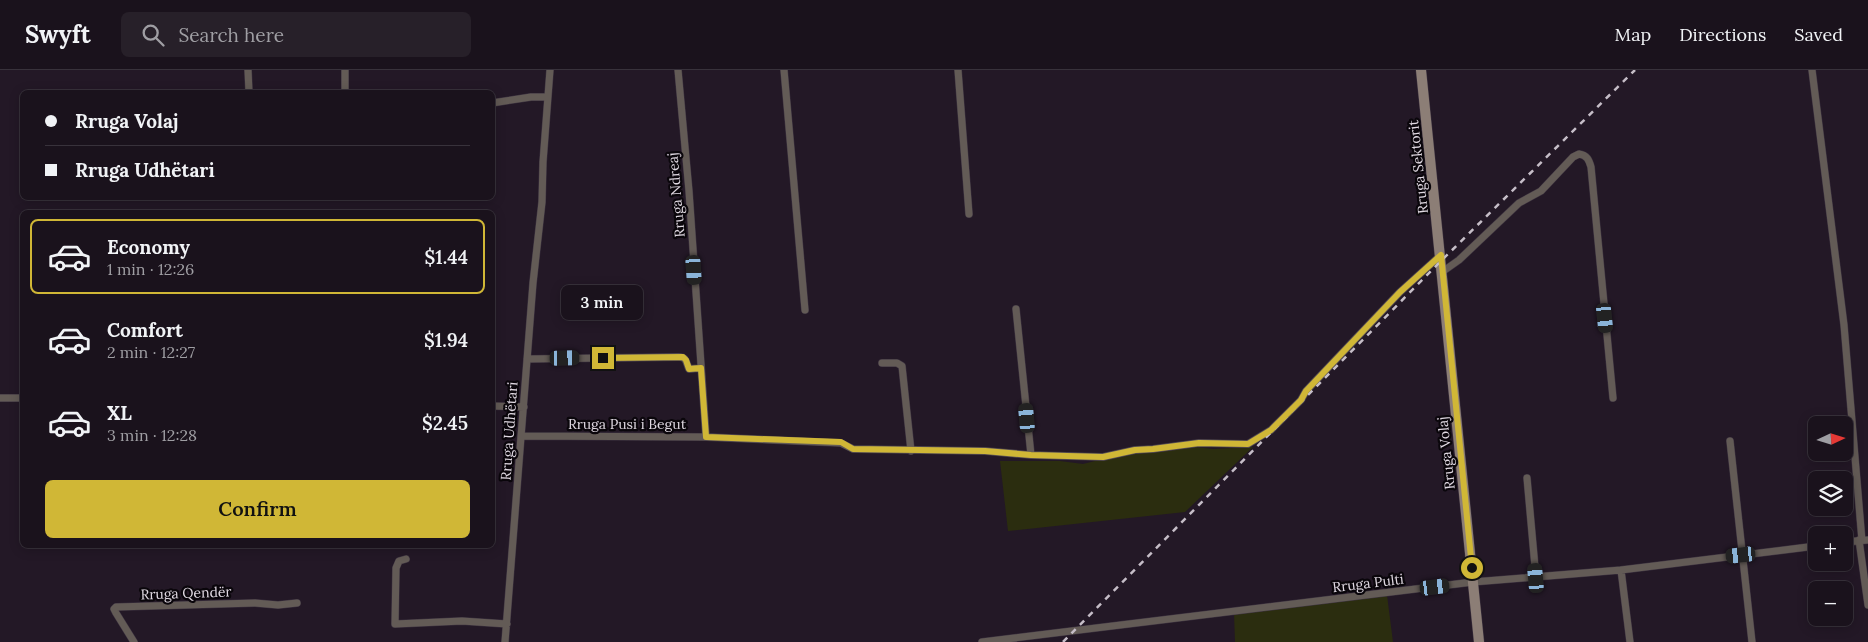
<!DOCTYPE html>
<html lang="en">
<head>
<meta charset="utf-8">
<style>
	:root { --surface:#1a121c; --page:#272029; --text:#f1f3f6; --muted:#9f9ea3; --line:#38323b; --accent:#d0b736 }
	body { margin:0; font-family:Lora,serif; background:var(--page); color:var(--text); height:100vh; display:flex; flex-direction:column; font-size:19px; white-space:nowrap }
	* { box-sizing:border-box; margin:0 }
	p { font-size:16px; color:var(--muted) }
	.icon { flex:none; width:28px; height:28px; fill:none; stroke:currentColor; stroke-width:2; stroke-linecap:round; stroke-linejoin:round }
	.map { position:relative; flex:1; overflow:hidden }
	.panel { position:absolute; left:20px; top:140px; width:475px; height:338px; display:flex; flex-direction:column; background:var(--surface); border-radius:8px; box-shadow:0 2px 12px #0003,0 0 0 1px var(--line) }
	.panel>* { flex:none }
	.guide { position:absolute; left:20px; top:20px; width:475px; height:110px; border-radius:8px; box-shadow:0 2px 12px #0003,0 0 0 1px var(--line); display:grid; align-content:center; height:110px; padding:0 25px; background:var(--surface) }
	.needle { width:32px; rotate:86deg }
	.fabs { position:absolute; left:1808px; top:346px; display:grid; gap:10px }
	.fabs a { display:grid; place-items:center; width:45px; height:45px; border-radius:8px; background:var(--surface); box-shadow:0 2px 12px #0003,0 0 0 1px var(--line); font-size:25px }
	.end { position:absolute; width:22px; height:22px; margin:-11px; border:6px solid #d0b736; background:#111; box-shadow:0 0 0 2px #111 }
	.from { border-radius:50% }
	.bubble { position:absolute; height:35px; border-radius:8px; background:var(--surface); box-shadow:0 2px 12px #0003,0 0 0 1px var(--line); font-size:16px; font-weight:600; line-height:35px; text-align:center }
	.car { position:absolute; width:15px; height:30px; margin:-15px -8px; border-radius:6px; box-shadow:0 0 4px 1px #0007; background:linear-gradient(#222 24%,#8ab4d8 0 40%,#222 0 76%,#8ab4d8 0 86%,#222 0) }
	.guide b { display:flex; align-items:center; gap:18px; height:48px; font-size:19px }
	.guide b+b { border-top:1px solid var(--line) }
	.guide i { width:12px; height:12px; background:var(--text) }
	ul { padding:9px 0 0; list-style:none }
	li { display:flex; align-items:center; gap:15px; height:75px; margin:0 10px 8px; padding:0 15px; border:2px solid transparent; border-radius:8px }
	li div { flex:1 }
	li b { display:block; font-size:19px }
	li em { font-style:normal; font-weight:600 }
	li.active { border-color:var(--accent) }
	li>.icon { width:45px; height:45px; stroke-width:1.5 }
	.action { display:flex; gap:10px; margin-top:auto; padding:10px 25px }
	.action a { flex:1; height:58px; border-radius:8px; background:var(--accent); color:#111; font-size:20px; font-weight:600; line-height:58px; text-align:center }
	header { display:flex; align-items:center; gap:30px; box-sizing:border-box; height:70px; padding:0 25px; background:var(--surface); border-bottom:1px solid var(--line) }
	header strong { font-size:24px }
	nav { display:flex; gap:28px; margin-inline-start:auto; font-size:18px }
	.search { width:350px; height:45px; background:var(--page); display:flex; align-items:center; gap:12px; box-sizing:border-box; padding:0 18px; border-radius:8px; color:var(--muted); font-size:19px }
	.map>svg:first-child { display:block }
	.green { fill:#2b2d0f }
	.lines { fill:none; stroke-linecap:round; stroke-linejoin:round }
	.street-casing { stroke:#3d3340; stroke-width:8 }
	.secondary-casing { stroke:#3d3340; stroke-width:11 }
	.street { stroke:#635b56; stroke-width:7 }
	.secondary { stroke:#8c7e76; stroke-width:10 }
	.rail { stroke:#c6bec8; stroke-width:2.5; stroke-dasharray:6 6; stroke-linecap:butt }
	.route { stroke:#d0b736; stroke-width:6 }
	.labels { text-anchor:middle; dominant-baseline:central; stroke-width:4.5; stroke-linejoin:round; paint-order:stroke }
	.street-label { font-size:14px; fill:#e0d9e2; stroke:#0a060b }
</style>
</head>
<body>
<header>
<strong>Swyft</strong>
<div class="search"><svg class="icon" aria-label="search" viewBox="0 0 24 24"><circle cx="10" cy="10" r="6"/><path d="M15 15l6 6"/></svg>Search here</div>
<nav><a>Map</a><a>Directions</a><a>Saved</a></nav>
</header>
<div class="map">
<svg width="1868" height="572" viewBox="0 0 1868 572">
	<rect width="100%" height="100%" fill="#231826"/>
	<path class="green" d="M1195,377L1213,379L1253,377L1185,442L1008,461L1000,391H1060L1083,394L1123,384Z
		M1387,525L1393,572H1235L1234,543Z"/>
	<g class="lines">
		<g class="street-casing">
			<path id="street" d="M248,0L249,22
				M678,0L689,121L706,367
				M784,0L805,240
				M958,0L969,144
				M1812,0L1844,255L1862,471
				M345,22V0
				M492,33L531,27H548
				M1442,202L1459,190L1519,133L1541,121L1573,87L1579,84C1587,85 1589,90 1591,97L1613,328
				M1016,239L1031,385
				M527,289L679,287C687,287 686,293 689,299L701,298
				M882,293H897L902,296L911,381
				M0,328H22
				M492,336L524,337
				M521,366L706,367L841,373L853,379L985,381L1031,385L1103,387L1135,380L1153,379L1199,373L1248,374L1271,360L1301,330L1306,321L1400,222L1441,185
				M1730,371L1752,572
				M1527,408L1536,508
				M1859,470L1868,535
				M1844,472L1868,470
				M406,489L399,491L396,498L395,554L462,551L507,554
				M1621,500L1630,572
				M134,572L116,543L114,539L116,537L255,533L278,535L297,533
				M505,572L533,213L542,132L543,92L550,0
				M982,572L1473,512L1621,500L1816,476"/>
		</g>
		<g class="secondary-casing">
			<path id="secondary" d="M1421,0L1479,572"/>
		</g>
		<use href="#street" class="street"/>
		<use href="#secondary" class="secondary"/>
		<path class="rail" d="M1063,572L1441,191L1635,0"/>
	</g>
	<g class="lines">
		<path class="route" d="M603,288L683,287L686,290L689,299L701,298L706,367L841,372L853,379L985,381L1031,385L1103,387L1135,380L1153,379L1199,373L1248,374L1271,360L1301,330L1306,321L1400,222L1441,185L1472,498"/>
	</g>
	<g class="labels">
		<g class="street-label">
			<text transform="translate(1418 97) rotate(-96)">Rruga Sektorit</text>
			<text transform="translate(676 125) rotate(-95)">Rruga Ndreaj</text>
			<text x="627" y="354">Rruga Pusi i Begut</text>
			<text transform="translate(509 361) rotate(-86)">Rruga Udhëtari</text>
			<text transform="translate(1446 383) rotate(-96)">Rruga Volaj</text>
			<text transform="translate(1368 513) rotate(-7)">Rruga Pulti</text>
			<text transform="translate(186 523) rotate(-2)">Rruga Qendër</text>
		</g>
	</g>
</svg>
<div class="fabs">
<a><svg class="needle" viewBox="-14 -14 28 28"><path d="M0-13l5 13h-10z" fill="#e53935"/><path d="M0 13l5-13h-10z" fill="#9f9ea3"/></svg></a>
<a><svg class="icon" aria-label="layers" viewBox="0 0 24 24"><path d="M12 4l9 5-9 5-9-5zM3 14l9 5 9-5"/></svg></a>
<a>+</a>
<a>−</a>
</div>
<i class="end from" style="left:1472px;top:498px"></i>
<i class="end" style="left:603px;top:288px"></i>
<div class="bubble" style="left:561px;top:215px;width:82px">3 min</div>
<i class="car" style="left:694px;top:200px;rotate:176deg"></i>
<i class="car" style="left:1605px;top:248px;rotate:174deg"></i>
<i class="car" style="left:565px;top:288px;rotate:89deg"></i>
<i class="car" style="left:1027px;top:348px;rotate:355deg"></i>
<i class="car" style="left:1741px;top:485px;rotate:264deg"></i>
<i class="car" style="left:1536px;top:508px;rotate:355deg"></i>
<i class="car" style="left:1435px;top:517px;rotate:83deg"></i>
<div class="guide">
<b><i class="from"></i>Rruga Volaj</b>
<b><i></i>Rruga Udhëtari</b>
</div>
<section class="panel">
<ul>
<li class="active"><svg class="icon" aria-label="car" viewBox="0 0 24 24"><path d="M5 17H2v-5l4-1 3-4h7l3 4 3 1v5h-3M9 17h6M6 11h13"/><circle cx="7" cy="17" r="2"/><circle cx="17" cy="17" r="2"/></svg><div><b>Economy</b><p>1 min · 12:26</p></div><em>$1.44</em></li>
<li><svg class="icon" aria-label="car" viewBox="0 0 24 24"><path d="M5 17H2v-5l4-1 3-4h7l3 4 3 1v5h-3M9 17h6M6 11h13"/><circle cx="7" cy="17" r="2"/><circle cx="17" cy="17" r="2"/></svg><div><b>Comfort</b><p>2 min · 12:27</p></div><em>$1.94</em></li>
<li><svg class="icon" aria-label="car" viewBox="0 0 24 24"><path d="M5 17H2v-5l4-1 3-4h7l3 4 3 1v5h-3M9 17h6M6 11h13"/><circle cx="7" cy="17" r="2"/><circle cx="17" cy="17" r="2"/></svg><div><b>XL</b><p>3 min · 12:28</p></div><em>$2.45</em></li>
</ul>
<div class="action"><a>Confirm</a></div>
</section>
</div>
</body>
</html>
